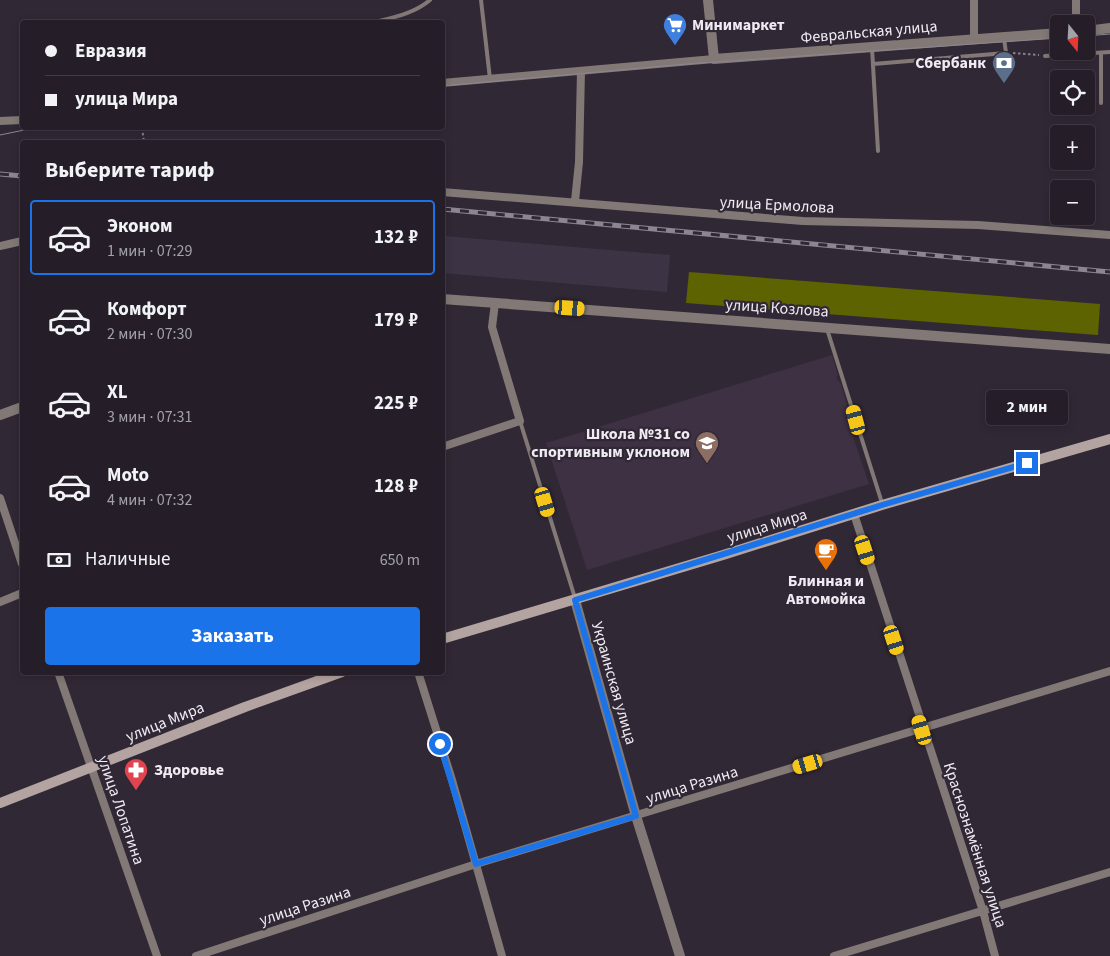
<!DOCTYPE html>
<html lang="ru">
<head>
<meta charset="utf-8">
<style>
	:root { --surface:#251e28; --page:#312b34; --text:#f1f3f6; --muted:#a3a2a8; --line:#423c45; --accent:#1a73e8 }
	body { margin:0; font-family:"Source Sans 3",sans-serif; background:var(--page); color:var(--text); height:100vh; display:flex; flex-direction:column; font-size:19px; white-space:nowrap }
	* { box-sizing:border-box; margin:0 }
	p { font-size:16px; color:var(--muted) }
	.icon { flex:none; width:28px; height:28px; fill:none; stroke:currentColor; stroke-width:2; stroke-linecap:round; stroke-linejoin:round }
	.map { position:relative; flex:1; overflow:hidden }
	.panel { position:absolute; left:20px; top:140px; width:425px; height:535px; display:flex; flex-direction:column; background:var(--surface); border-radius:5px; box-shadow:0 2px 8px #0003,0 0 0 1px var(--line) }
	.panel>* { flex:none }
	.top-card { position:absolute; left:20px; top:20px; width:425px; height:110px; border-radius:5px; box-shadow:0 2px 8px #0003,0 0 0 1px var(--line); display:grid; align-content:center; height:110px; padding:0 25px; background:var(--surface) }
	.needle { width:32px; rotate:162deg }
	.fabs { position:absolute; left:1050px; top:15px; display:grid; gap:10px }
	.fabs a { display:grid; place-items:center; width:45px; height:45px; border-radius:5px; background:var(--surface); box-shadow:0 2px 8px #0003,0 0 0 1px var(--line); font-size:25px }
	.end { position:absolute; width:22px; height:22px; margin:-11px; border:6px solid #1a73e8; background:#fff; box-shadow:0 0 0 2px #fff }
	.from { border-radius:50% }
	.bubble { position:absolute; height:35px; border-radius:5px; background:var(--surface); box-shadow:0 2px 8px #0003,0 0 0 1px var(--line); font-size:16px; font-weight:700; line-height:35px; text-align:center }
	.car { position:absolute; width:15px; height:30px; margin:-15px -8px; border-radius:6px; box-shadow:0 0 4px 1px #0007; background:linear-gradient(#f5c518 24%,#345 0 40%,#f5c518 0 76%,#345 0 86%,#f5c518 0) }
	.top-card b { display:flex; align-items:center; gap:18px; height:48px; font-size:19px }
	.top-card b+b { border-top:1px solid var(--line) }
	.top-card i { width:12px; height:12px; background:var(--text) }
	ul { padding:0; list-style:none }
	li { display:flex; align-items:center; gap:15px; height:75px; margin:0 10px 8px; padding:0 15px; border:2px solid transparent; border-radius:5px }
	li div { flex:1 }
	li b { display:block; font-size:19px }
	li em { font-style:normal; font-weight:700 }
	li.current { border-color:var(--accent) }
	li>.icon { width:45px; height:45px; stroke-width:1.5 }
	h2 { padding:0 25px; font-size:22px; line-height:60px }
	.pay { display:flex; align-items:center; gap:12px; height:55px; padding:0 25px; font-size:19px }
	.pay p { margin-inline-start:auto }
	.action { display:flex; gap:10px; margin-top:auto; padding:10px 25px }
	.action a { flex:1; height:58px; border-radius:5px; background:var(--accent); color:#fff; font-size:20px; font-weight:700; line-height:58px; text-align:center }
	.map>svg:first-child { display:block }
	.built { fill:#3d3143 }
	.industrial { fill:#3c3444 }
	.forest { fill:#5e6302 }
	.lines { fill:none; stroke-linecap:round; stroke-linejoin:round }
	.path { stroke:#88818c; stroke-width:2; stroke-dasharray:2.5 2.5; stroke-linecap:butt }
	.service { stroke:#827977; stroke-width:4 }
	.minor { stroke:#827977; stroke-width:8 }
	.tertiary { stroke:#827977; stroke-width:10 }
	.secondary { stroke:#b3a4a1; stroke-width:10 }
	.tram { stroke:#8d8690; stroke-width:1 }
	.rail-casing { stroke:#8d8690; stroke-width:5 }
	.rail { stroke:#312835; stroke-width:3; stroke-dasharray:9; stroke-linecap:butt }
	.route { stroke:#1a73e8; stroke-width:6 }
	.labels { text-anchor:middle; dominant-baseline:central; stroke-width:4.5; stroke-linejoin:round; paint-order:stroke }
	.poi-label { font-size:16px; font-weight:bold; fill:#f0ebf3; stroke:#312835; text-anchor:start }
	.street-label { font-size:16px; fill:#f0ebf3; stroke:#312835 }
</style>
</head>
<body>
<div class="map">
<svg width="1110" height="956" viewBox="0 0 1110 956">
	<rect width="100%" height="100%" fill="#312835"/>
	<path class="built" d="M832,355L838,375L836,378L841,384L848,409L846,416L869,484L587,570L546,443Z"/>
	<path class="industrial" d="M443,236L670,255L667,292L443,273Z"/>
	<path class="forest" d="M689,272L1100,304L1098,335L686,303Z"/>
	<g class="lines">
		<path class="path" d="M1013,53L1039,55
			M142,128L144,142"/>
		<path class="service" d="M481,0L490,79
			M375,22C395,17 415,13 430,0
			M872,48L878,151
			M1045,56L1110,52
			M873,64L1006,53L1004,38
			M1101,103V53
			M827,329L882,503
			M520,421L575,598"/>
		<path class="minor" d="M974,0V39
			M1076,0V24
			M442,83L714,59
			M0,121L22,120
			M442,192L803,221L978,225L1110,235
			M575,201L579,162L581,71
			M0,246L22,241
			M442,447L520,421L492,327L495,303
			M0,498L22,564
			M854,514L983,911L995,956
			M0,602L22,593
			M58,672L157,956
			M418,672L452,780L502,956
			M196,956L476,864L1110,671
			M834,956L1110,872"/>
		<path class="tertiary" d="M708,0L714,59L1059,33
			M1086,31L1110,28
			M442,299L1110,349
			M0,415L22,407
			M575,600L636,816L680,956"/>
		<path class="secondary" d="M442,639L723,555L882,505L1110,439
			M0,803L245,707L342,672"/>
		<path class="tram" d="M1086,36L1110,34
			M442,86L687,64L1059,38
			M0,135L34,128"/>
		<g class="rail-casing">
			<path id="rail" d="M0,174L22,176
				M442,209L1110,272"/>
		</g>
		<use href="#rail" class="rail"/>
	</g>
	<g class="lines">
		<path class="route" d="M440,744L476,864L636,816L575,600L882,505L1027,463"/>
	</g>
	<defs>
		<g id="supermarket-pin" transform="scale(1.25)"><path d="M0 17L-7.5 6A9.5 9.5 0 1 1 7.5 6Z" fill="#3f7fe0" stroke="#312835"/><path d="M-6-5.5h2.5l.6 2H6L4.5 2H-2.5L-4.4-4H-6ZM-1.5 3.2a1.3 1.3 0 1 0 .1 0ZM3 3.2a1.3 1.3 0 1 0 .1 0Z" fill="#fff"/></g>
		<g id="bank-pin" transform="scale(1.25)"><path d="M0 17L-7.5 6A9.5 9.5 0 1 1 7.5 6Z" fill="#5c6f8a" stroke="#312835"/><path d="M-6-4H6V4H-6ZM0-2.3a2.3 2.3 0 1 0 0 4.6a2.3 2.3 0 1 0 0-4.6Z" fill="#fff"/></g>
		<g id="school-pin" transform="scale(1.25)"><path d="M0 17L-7.5 6A9.5 9.5 0 1 1 7.5 6Z" fill="#8d6e63" stroke="#312835"/><path d="M0-5L7-2L0 1L-7-2ZM-4 1L0 2.5L4 1V4Q0 6-4 4Z" fill="#fff"/></g>
		<g id="cafe-pin" transform="scale(1.25)"><path d="M0 17L-7.5 6A9.5 9.5 0 1 1 7.5 6Z" fill="#e8710a" stroke="#312835"/><path d="M-5.5-4.5H6V0H3Q3 3.5 0 3.5H-2.5Q-5.5 3.5-5.5 0ZM3-3.2v2h1.7v-2ZM-6 4.5H4V6H-6Z" fill="#fff"/></g>
		<g id="pharmacy-pin" transform="scale(1.25)"><path d="M0 17L-7.5 6A9.5 9.5 0 1 1 7.5 6Z" fill="#e0444e" stroke="#312835"/><path d="M-2-6h4v4h4v4h-4v4h-4v-4h-4v-4h4Z" fill="#fff"/></g>
	</defs>
	<g fill-rule="evenodd">
		<use href="#supermarket-pin" x="675" y="25"/>
		<use href="#bank-pin" x="1004" y="63"/>
		<use href="#school-pin" x="707" y="443"/>
		<use href="#cafe-pin" x="826" y="550"/>
		<use href="#pharmacy-pin" x="136" y="770"/>
	</g>
	<g class="labels">
		<g class="poi-label">
			<text x="692" y="25">Минимаркет</text>
			<text x="986" y="63" text-anchor="end">Сбербанк</text>
			<text x="690" y="434" text-anchor="end">Школа №31 со<tspan x="690" dy="18">спортивным уклоном</tspan></text>
			<text x="826" y="581" text-anchor="middle">Блинная и<tspan x="826" dy="18">Автомойка</tspan></text>
			<text x="154" y="770">Здоровье</text>
		</g>
		<g class="street-label">
			<text transform="translate(869 32) rotate(-5)">Февральская улица</text>
			<text transform="translate(777 205) rotate(3)">улица Ермолова</text>
			<text transform="translate(777 308) rotate(4)">улица Козлова</text>
			<text transform="translate(767 526) rotate(-17)">улица Мира</text>
			<text transform="translate(614 683) rotate(74)">Украинская улица</text>
			<text transform="translate(165 722) rotate(-22)">улица Мира</text>
			<text transform="translate(692 785) rotate(-17)">улица Разина</text>
			<text transform="translate(121 810) rotate(71)">улица Лопатина</text>
			<text transform="translate(975 845) rotate(72)">Краснознамённая улица</text>
			<text transform="translate(305 906) rotate(-18)">улица Разина</text>
		</g>
	</g>
</svg>
<div class="fabs">
<a><svg class="needle" viewBox="-14 -14 28 28"><path d="M0-13l5 13h-10z" fill="#e53935"/><path d="M0 13l5-13h-10z" fill="#a3a2a8"/></svg></a>
<a><svg class="icon" aria-label="locate" viewBox="0 0 24 24"><circle cx="12" cy="12" r="6"/><path d="M12 2v4M12 18v4M2 12h4M18 12h4"/></svg></a>
<a>+</a>
<a>−</a>
</div>
<i class="end from" style="left:440px;top:744px"></i>
<i class="end" style="left:1027px;top:463px"></i>
<div class="bubble" style="left:986px;top:390px;width:82px">2 мин</div>
<i class="car" style="left:570px;top:308px;rotate:94deg"></i>
<i class="car" style="left:856px;top:420px;rotate:345deg"></i>
<i class="car" style="left:545px;top:502px;rotate:163deg"></i>
<i class="car" style="left:865px;top:550px;rotate:162deg"></i>
<i class="car" style="left:894px;top:640px;rotate:162deg"></i>
<i class="car" style="left:922px;top:730px;rotate:343deg"></i>
<i class="car" style="left:808px;top:764px;rotate:253deg"></i>
<div class="top-card">
<b><i class="from"></i>Евразия</b>
<b><i></i>улица Мира</b>
</div>
<section class="panel">
<h2>Выберите тариф</h2>
<ul>
<li class="current"><svg class="icon" aria-label="car" viewBox="0 0 24 24"><path d="M5 17H2v-5l4-1 3-4h7l3 4 3 1v5h-3M9 17h6M6 11h13"/><circle cx="7" cy="17" r="2"/><circle cx="17" cy="17" r="2"/></svg><div><b>Эконом</b><p>1 мин · 07:29</p></div><em>132 ₽</em></li>
<li><svg class="icon" aria-label="car" viewBox="0 0 24 24"><path d="M5 17H2v-5l4-1 3-4h7l3 4 3 1v5h-3M9 17h6M6 11h13"/><circle cx="7" cy="17" r="2"/><circle cx="17" cy="17" r="2"/></svg><div><b>Комфорт</b><p>2 мин · 07:30</p></div><em>179 ₽</em></li>
<li><svg class="icon" aria-label="car" viewBox="0 0 24 24"><path d="M5 17H2v-5l4-1 3-4h7l3 4 3 1v5h-3M9 17h6M6 11h13"/><circle cx="7" cy="17" r="2"/><circle cx="17" cy="17" r="2"/></svg><div><b>XL</b><p>3 мин · 07:31</p></div><em>225 ₽</em></li>
<li><svg class="icon" aria-label="car" viewBox="0 0 24 24"><path d="M5 17H2v-5l4-1 3-4h7l3 4 3 1v5h-3M9 17h6M6 11h13"/><circle cx="7" cy="17" r="2"/><circle cx="17" cy="17" r="2"/></svg><div><b>Moto</b><p>4 мин · 07:32</p></div><em>128 ₽</em></li>
</ul>
<div class="pay"><svg class="icon" aria-label="cash" viewBox="0 0 24 24"><path d="M3 7h18v10H3z"/><circle cx="12" cy="12" r="2"/></svg>Наличные<p>650 m</p></div>
<div class="action"><a>Заказать</a></div>
</section>
</div>
</body>
</html>
